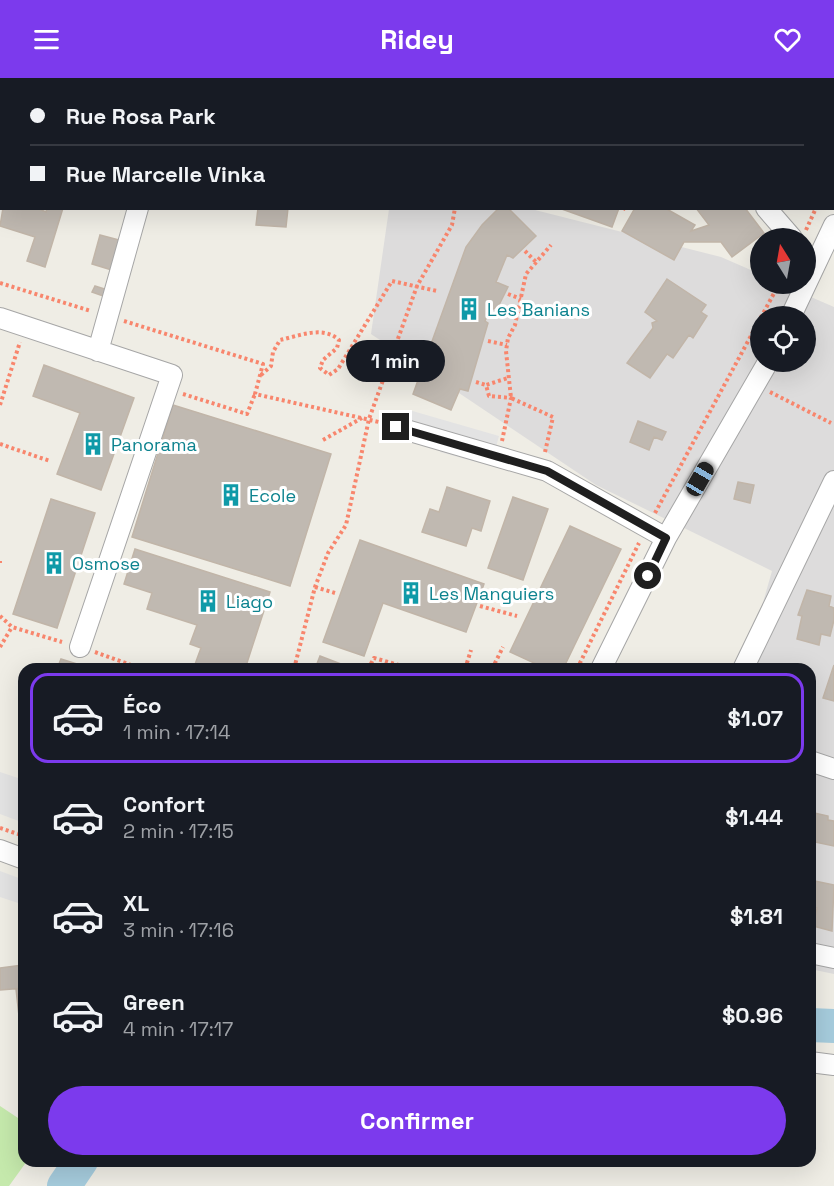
<!DOCTYPE html>
<html lang="fr">
<head>
<meta charset="utf-8">
<style>
	:root { --surface:#171b24; --page:#20242c; --text:#f1f3f6; --muted:#9ea1a6; --line:#363941; --accent:#7c3aed }
	body { margin:0; font-family:"Space Grotesk",sans-serif; background:var(--page); color:var(--text); height:100vh; display:flex; flex-direction:column; font-size:22px; white-space:nowrap }
	* { box-sizing:border-box; margin:0 }
	p { font-size:20px; color:var(--muted) }
	.icon { flex:none; width:33px; height:33px; fill:none; stroke:currentColor; stroke-width:2; stroke-linecap:round; stroke-linejoin:round }
	.map { position:relative; flex:1; overflow:hidden }
	.side { position:absolute; left:18px; top:585px; width:798px; height:504px; display:flex; flex-direction:column; background:var(--surface); border-radius:18px; box-shadow:0 6px 24px #0002 }
	.side>* { flex:none }
	.top-card { position:absolute; left:0px; top:0px; width:834px; height:132px; box-shadow:0 6px 24px #0002; display:grid; align-content:center; height:132px; padding:0 30px; background:var(--surface) }
	.needle { width:39px; rotate:349deg }
	.controls { position:absolute; left:750px; top:150px; display:grid; gap:12px }
	.controls a { display:grid; place-items:center; width:66px; height:66px; border-radius:50%; background:var(--surface); box-shadow:0 6px 24px #0002; font-size:30px }
	.end { position:absolute; width:27px; height:27px; margin:-14px; border:8px solid #1f1f1f; background:#fff; box-shadow:0 0 0 3px #fff }
	.from { border-radius:50% }
	.bubble { position:absolute; height:42px; border-radius:21px; background:var(--surface); box-shadow:0 6px 24px #0002; font-size:20px; font-weight:600; line-height:42px; text-align:center }
	.car { position:absolute; width:18px; height:36px; margin:-18px -9px; border-radius:8px; box-shadow:0 0 4px 2px #0007; background:linear-gradient(#222 24%,#8ab4d8 0 40%,#222 0 76%,#8ab4d8 0 86%,#222 0) }
	.top-card b { display:flex; align-items:center; gap:21px; height:57px; font-size:22px }
	.top-card b+b { border-top:2px solid var(--line) }
	.top-card i { width:15px; height:15px; background:var(--text) }
	ul { padding:10px 0 0; list-style:none }
	li { display:flex; align-items:center; gap:18px; height:90px; margin:0 12px 9px; padding:0 18px; border:3px solid transparent; border-radius:18px }
	li div { flex:1 }
	li b { display:block; font-size:22px }
	li em { font-style:normal; font-weight:600 }
	li.active { border-color:var(--accent) }
	li>.icon { width:54px; height:54px; stroke-width:1.5 }
	.action { display:flex; gap:12px; margin-top:auto; padding:12px 30px }
	.action a { flex:1; height:69px; border-radius:36px; background:var(--accent); color:#fff; font-size:24px; font-weight:600; line-height:69px; text-align:center }
	header { display:flex; justify-content:space-between; align-items:center; height:78px; padding:0 30px; background:var(--accent); color:#fff; font-size:27px; font-weight:600 }
	.map>svg:first-child { display:block }
	.residential { fill:#dddcdc; fill-rule:evenodd }
	.grass { fill:#c5e9ac }
	.forest { fill:#a6ce9a }
	.parking { fill:#e3e3e3 }
	.lines { fill:none; stroke-linecap:round; stroke-linejoin:round }
	.river { stroke:#a6ccdd; stroke-width:34 }
	.building { fill:#c0b9b1; stroke:#c1b5a8; stroke-width:1.5 }
	.minor-casing { stroke:#a6a6a6; stroke-width:22 }
	.path { stroke:#f8866d; stroke-width:4; stroke-dasharray:3 3; stroke-linecap:butt }
	.minor { stroke:#fff; stroke-width:20 }
	.route { stroke:#1f1f1f; stroke-width:8 }
	.labels { text-anchor:middle; dominant-baseline:central; stroke-width:6; stroke-linejoin:round; paint-order:stroke }
	.culture-label { font-size:18px; fill:#0d838f; stroke:#fff; text-anchor:start }
</style>
</head>
<body>
<header><svg class="icon" aria-label="menu" viewBox="0 0 24 24"><path d="M4 6h16M4 12h16M4 18h16"/></svg>Ridey<svg class="icon" aria-label="heart" viewBox="0 0 24 24"><path d="M12 20l-8-8c-3-5 5-10 8-4 3-6 11-1 8 4z"/></svg></header>
<div class="map">
<svg width="834" height="1108" viewBox="0 0 834 1108">
	<rect width="100%" height="100%" fill="#efede5"/>
	<path class="residential" d="M389,131H531L721,179L760,196V206H781L834,229V896L810,891V591H744L772,493L596,407L371,256ZM760,238H806V284H760Z"/>
	<path class="grass" d="M0,1028L24,1044V1083H27L9,1108H0Z"/>
	<path class="forest" d="M715,0H834L833,84L832,2Z"/>
	<path class="parking" d="M409,332L499,358L491,388L440,374L443,362L404,351Z
		M0,694L24,702V745L0,736Z
		M0,793L24,802V827L0,819Z"/>
	<g class="lines">
		<path class="river" d="M810,947L834,948
			M64,1108L81,1083"/>
	</g>
	<path class="building" d="M326,0H359L358,2Z
		M428,0H463L427,2Z
		M3,130H37L46,134L47,130H63L45,189L27,183L35,159L0,148Z
		M258,130H288L286,149L256,147Z
		M499,130H508L536,158L513,180L507,177L496,204L508,209L499,227L489,234L485,243L488,245L468,313L460,311L451,332L413,316L466,169L482,147Z
		M559,130H619L612,149Z
		M635,130H665L695,147L691,153L709,147L696,130H745L764,155L732,179L721,164H684L674,182L622,153Z
		M100,157L123,163L115,193L92,186Z
		M667,201L706,227L701,234L707,238L693,260L689,257L673,280L667,276L650,300L627,285L653,250L652,245L657,243L645,234Z
		M95,208L111,213L109,220L92,214Z
		M44,287L134,320L101,412L57,396L80,335L33,318Z
		M173,327L331,376L290,508L132,459Z
		M638,343L666,354L662,362L654,359L649,372L630,364Z
		M738,404L754,407L750,425L734,421Z
		M447,409L490,423L481,453L472,450L466,468L422,454L430,431L439,434Z
		M513,419L548,431L523,502L488,490Z
		M51,421L95,435L57,550L13,536Z
		M570,448L621,471L563,591H547L510,574Z
		M360,462L484,506L466,554L383,525L364,578L323,564Z
		M135,471L270,514L245,591L194,589L201,570L190,566L197,547L147,531L152,515L124,506Z
		M807,512L831,518L829,528L834,530V542L830,558L821,556L819,567L797,561L802,538L798,537Z
		M320,578L354,591H315Z
		M61,581L93,591H57Z
		M834,587V623L823,620Z
		M810,734L828,738V742L834,743V768L810,763Z
		M810,802L834,807L832,853L813,848L817,830L812,828L813,823H810Z
		M22,882H24V910L0,912V890L23,887Z
		M24,910V938H19L16,911Z"/>
	<g class="lines">
		<g class="minor-casing">
			<path id="minor" d="M174,2V0
				M766,130L792,160
				M791,238L834,147
				M0,240L172,297L80,569
				M98,273L138,130
				M396,349L547,393L666,460
				M601,591L666,460L768,284
				M743,591L834,403
				M810,683L834,691
				M0,772L24,781
				M810,875L834,880
				M810,984L834,987"/>
		</g>
		<path class="path" d="M657,0L658,2
			M491,2V0
			M832,95L834,93
			M623,132L624,130
			M806,152L816,130
			M525,173L536,184
			M0,205L91,233
			M508,216L521,221
			M124,243L263,286L255,316L379,344
			M488,263L507,267
			M261,297L271,288L273,274L280,262C299,258 323,247 339,262L337,270L323,282L320,290L329,297L338,291L392,203L437,213
			M476,304L486,307
			M770,314L831,345
			M183,316L247,336L255,316
			M0,327L20,264
			M323,362L362,340
			M502,363L511,320L489,318L486,307L508,300
			M0,366L50,383
			M545,374L553,339L511,320L506,273L508,260L515,247L526,196L551,167
			M655,435L779,206
			M0,483V485
			M315,509L335,515
			M480,528L517,538
			M0,538L12,549L62,564
			M0,569L12,549
			M95,574L142,591
			M294,591L315,509L328,475L346,447L369,341L417,208L452,147L455,130
			M368,591L374,580L413,591
			M465,591L471,572
			M492,591L503,569
			M577,591L639,465
			M0,750L24,758"/>
		<use href="#minor" class="minor"/>
	</g>
	<g class="lines">
		<path class="route" d="M396,349L547,393L666,460L648,498"/>
	</g>
	<defs>
		<g id="building-bare" transform="scale(1.8)"><path d="M-4-6H4V6H1V3H-1V6H-4ZM-2.5-4.3h1.7v1.8h-1.7ZM.8-4.3h1.7v1.8H.8ZM-2.5-1h1.7V.8h-1.7ZM.8-1h1.7V.8H.8Z" fill="#0f9aa8" stroke="#fff" stroke-width="2.5" paint-order="stroke"/></g>
	</defs>
	<g fill-rule="evenodd">
		<use href="#building-bare" x="469" y="231"/>
		<use href="#building-bare" x="93" y="366"/>
		<use href="#building-bare" x="231" y="417"/>
		<use href="#building-bare" x="54" y="485"/>
		<use href="#building-bare" x="411" y="515"/>
		<use href="#building-bare" x="208" y="523"/>
	</g>
	<g class="labels">
		<g class="culture-label">
			<text x="487" y="231">Les Banians</text>
			<text x="111" y="366">Panorama</text>
			<text x="249" y="417">Ecole</text>
			<text x="72" y="485">Osmose</text>
			<text x="429" y="515">Les Manguiers</text>
			<text x="226" y="523">Liago</text>
		</g>
	</g>
</svg>
<div class="controls">
<a><svg class="needle" viewBox="-14 -14 28 28"><path d="M0-13l5 13h-10z" fill="#e53935"/><path d="M0 13l5-13h-10z" fill="#9ea1a6"/></svg></a>
<a><svg class="icon" aria-label="locate" viewBox="0 0 24 24"><circle cx="12" cy="12" r="6"/><path d="M12 2v4M12 18v4M2 12h4M18 12h4"/></svg></a>
</div>
<i class="end from" style="left:648px;top:498px"></i>
<i class="end" style="left:396px;top:349px"></i>
<div class="bubble" style="left:346px;top:262px;width:99px">1 min</div>
<i class="car" style="left:700px;top:401px;rotate:30deg"></i>
<div class="top-card">
<b><i class="from"></i>Rue Rosa Park</b>
<b><i></i>Rue Marcelle Vinka</b>
</div>
<section class="side">
<ul>
<li class="active"><svg class="icon" aria-label="car" viewBox="0 0 24 24"><path d="M5 17H2v-5l4-1 3-4h7l3 4 3 1v5h-3M9 17h6M6 11h13"/><circle cx="7" cy="17" r="2"/><circle cx="17" cy="17" r="2"/></svg><div><b>Éco</b><p>1 min · 17:14</p></div><em>$1.07</em></li>
<li><svg class="icon" aria-label="car" viewBox="0 0 24 24"><path d="M5 17H2v-5l4-1 3-4h7l3 4 3 1v5h-3M9 17h6M6 11h13"/><circle cx="7" cy="17" r="2"/><circle cx="17" cy="17" r="2"/></svg><div><b>Confort</b><p>2 min · 17:15</p></div><em>$1.44</em></li>
<li><svg class="icon" aria-label="car" viewBox="0 0 24 24"><path d="M5 17H2v-5l4-1 3-4h7l3 4 3 1v5h-3M9 17h6M6 11h13"/><circle cx="7" cy="17" r="2"/><circle cx="17" cy="17" r="2"/></svg><div><b>XL</b><p>3 min · 17:16</p></div><em>$1.81</em></li>
<li><svg class="icon" aria-label="car" viewBox="0 0 24 24"><path d="M5 17H2v-5l4-1 3-4h7l3 4 3 1v5h-3M9 17h6M6 11h13"/><circle cx="7" cy="17" r="2"/><circle cx="17" cy="17" r="2"/></svg><div><b>Green</b><p>4 min · 17:17</p></div><em>$0.96</em></li>
</ul>
<div class="action"><a>Confirmer</a></div>
</section>
</div>
</body>
</html>
